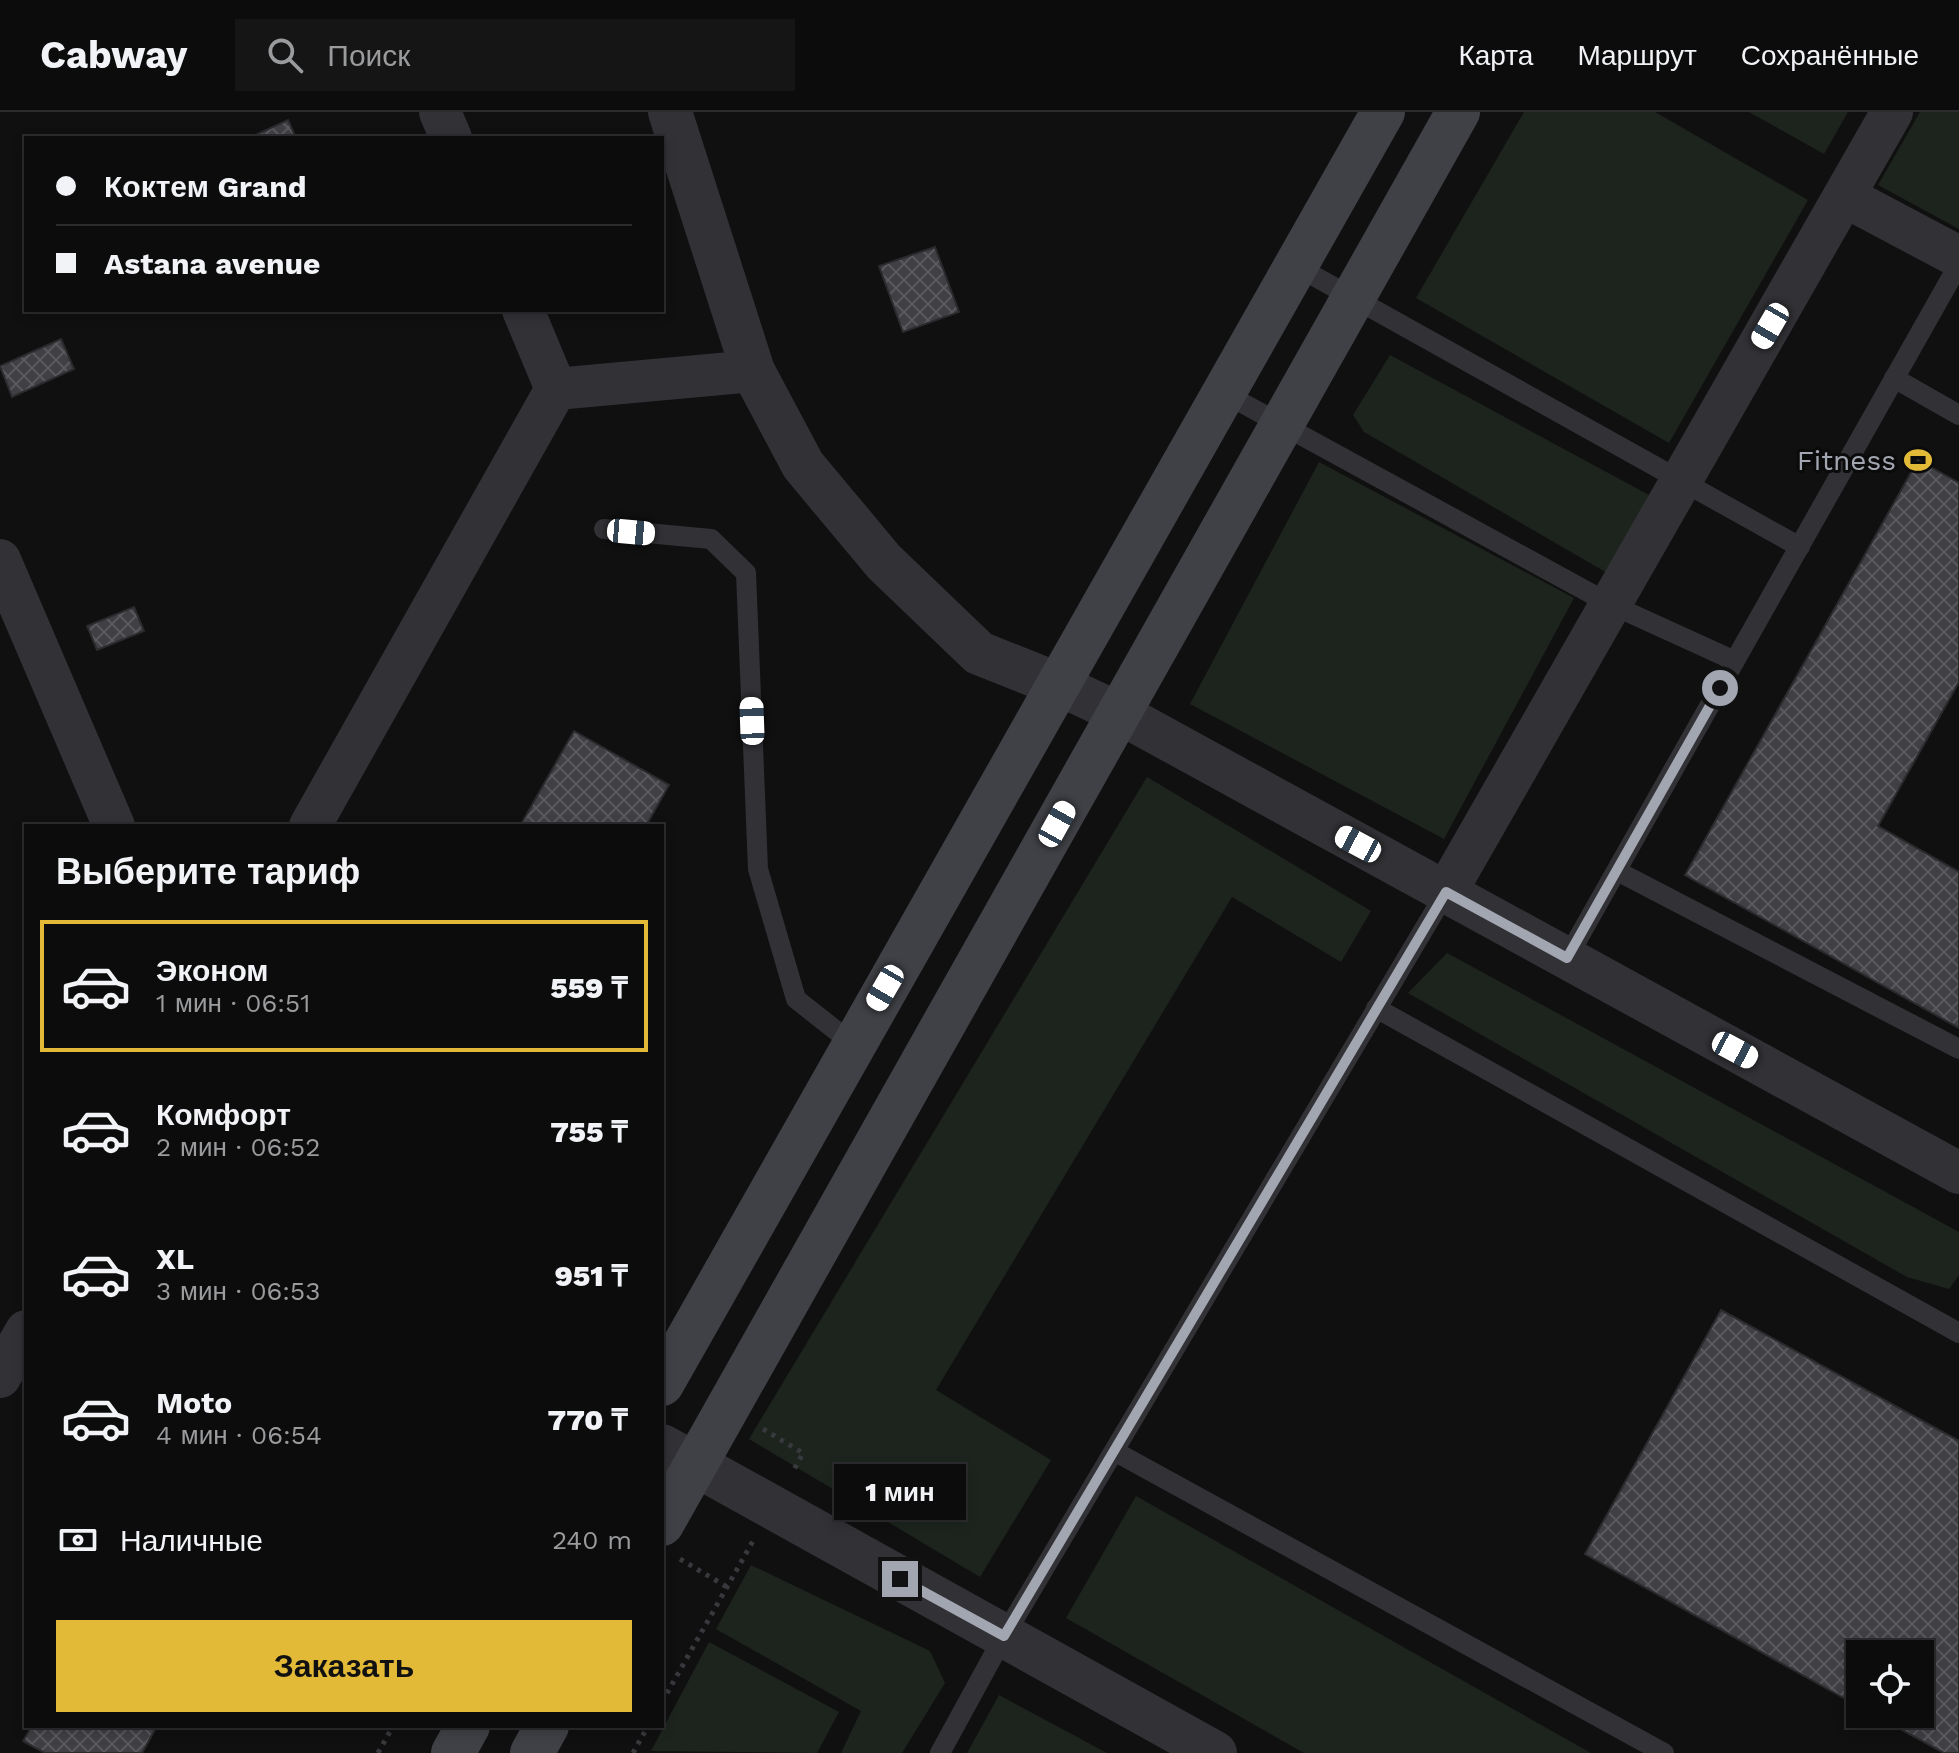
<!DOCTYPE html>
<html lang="ru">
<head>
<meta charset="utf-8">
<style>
	:root { --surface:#0c0c0d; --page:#151516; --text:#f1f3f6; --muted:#9a9b9d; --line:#2c2c2e; --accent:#e3ba37 }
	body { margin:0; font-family:"Work Sans",sans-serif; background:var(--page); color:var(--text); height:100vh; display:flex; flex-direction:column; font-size:30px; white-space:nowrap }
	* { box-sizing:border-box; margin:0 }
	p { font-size:26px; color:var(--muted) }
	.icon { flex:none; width:44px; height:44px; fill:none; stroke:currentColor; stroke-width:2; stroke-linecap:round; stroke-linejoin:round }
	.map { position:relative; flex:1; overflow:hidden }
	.drawer { position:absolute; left:24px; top:712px; width:640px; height:904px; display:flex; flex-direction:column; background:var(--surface); border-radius:0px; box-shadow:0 4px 12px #0003,0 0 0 2px var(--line) }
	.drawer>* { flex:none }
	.guide { position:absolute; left:24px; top:24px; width:640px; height:176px; border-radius:0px; box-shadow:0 4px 12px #0003,0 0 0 2px var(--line); display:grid; align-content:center; height:176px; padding:0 32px; background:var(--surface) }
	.controls { position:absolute; left:1846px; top:1528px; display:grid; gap:16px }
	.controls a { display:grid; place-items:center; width:88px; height:88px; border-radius:0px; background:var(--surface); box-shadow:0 4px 12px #0003,0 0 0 2px var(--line); font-size:40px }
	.end { position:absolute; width:36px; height:36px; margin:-18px; border:10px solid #a2a6b1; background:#111; box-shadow:0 0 0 4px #111 }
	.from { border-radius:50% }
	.bubble { position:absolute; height:56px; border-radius:0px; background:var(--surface); box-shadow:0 4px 12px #0003,0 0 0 2px var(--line); font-size:26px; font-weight:800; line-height:56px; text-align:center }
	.car { position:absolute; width:24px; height:48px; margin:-24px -12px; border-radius:10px; box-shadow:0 0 6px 2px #0007; background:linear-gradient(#fff 24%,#345 0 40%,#fff 0 76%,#345 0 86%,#fff 0) }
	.guide b { display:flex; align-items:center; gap:28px; height:76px; font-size:30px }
	.guide b+b { border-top:2px solid var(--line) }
	.guide i { width:20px; height:20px; background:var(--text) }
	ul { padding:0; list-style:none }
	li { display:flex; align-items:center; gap:24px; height:132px; margin:0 16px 12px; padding:0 16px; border:4px solid transparent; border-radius:0px }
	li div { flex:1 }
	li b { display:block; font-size:30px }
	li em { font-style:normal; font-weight:800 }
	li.selected { border-color:var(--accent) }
	li>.icon { width:72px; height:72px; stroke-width:1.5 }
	h2 { padding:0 32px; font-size:36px; line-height:96px }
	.pay { display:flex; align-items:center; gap:20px; height:88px; padding:0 32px; font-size:30px }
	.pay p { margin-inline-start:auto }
	.button { display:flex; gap:16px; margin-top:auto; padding:16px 32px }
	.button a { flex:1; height:92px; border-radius:0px; background:var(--accent); color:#111; font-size:32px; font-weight:800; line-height:92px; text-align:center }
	header { display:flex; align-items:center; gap:48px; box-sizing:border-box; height:112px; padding:0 40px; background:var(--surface); border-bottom:2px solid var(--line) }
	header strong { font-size:38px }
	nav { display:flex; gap:44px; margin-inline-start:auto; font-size:28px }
	.search { width:560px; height:72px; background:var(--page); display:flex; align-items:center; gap:20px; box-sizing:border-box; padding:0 28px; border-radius:0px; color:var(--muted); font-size:30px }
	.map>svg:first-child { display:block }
	.grass { fill:#1d241e }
	.building { fill:url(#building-cross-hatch); stroke:#2b2a2d; stroke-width:2 }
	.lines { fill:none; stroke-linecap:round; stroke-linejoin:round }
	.path { stroke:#38393d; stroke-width:5; stroke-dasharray:4 6; stroke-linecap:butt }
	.service { stroke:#323236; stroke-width:20 }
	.minor { stroke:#323236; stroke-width:42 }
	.tertiary { stroke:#323236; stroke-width:44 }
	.secondary { stroke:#404146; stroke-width:44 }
	.route { stroke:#a2a6b1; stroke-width:10 }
	.labels { text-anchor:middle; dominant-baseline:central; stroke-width:6; stroke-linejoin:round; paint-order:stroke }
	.poi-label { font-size:28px; fill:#a2a6b1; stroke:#0b0b0c; text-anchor:end }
</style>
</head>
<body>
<header>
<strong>Cabway</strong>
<div class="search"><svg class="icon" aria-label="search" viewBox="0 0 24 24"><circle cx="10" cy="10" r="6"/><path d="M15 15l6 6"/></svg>Поиск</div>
<nav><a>Карта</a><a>Маршрут</a><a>Сохранённые</a></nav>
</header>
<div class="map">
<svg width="1959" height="1641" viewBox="0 0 1959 1641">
	<defs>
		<pattern id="building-cross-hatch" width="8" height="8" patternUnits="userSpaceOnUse" patternTransform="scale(2)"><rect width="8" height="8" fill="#404044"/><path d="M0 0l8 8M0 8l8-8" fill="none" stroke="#58595d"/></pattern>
	</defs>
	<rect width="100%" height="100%" fill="#101011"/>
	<path class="grass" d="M1524,0H1655L1808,88L1669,331L1416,186Z
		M1749,0H1848L1824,42Z
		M1920,0H1959V117L1878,73Z
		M1390,243L1649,383L1609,462L1364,320L1353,303Z
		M1319,350L1574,486L1444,727L1190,592Z
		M1147,665L1371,799L1341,850L1232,785L936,1278L1051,1348L980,1465L749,1327Z
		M1447,841L1959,1120V1163L1949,1177L1907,1165L1408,881Z
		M1136,1384L1591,1641H1304L1066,1506Z
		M751,1453L930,1539L945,1571L902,1641H841L861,1599L716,1517Z
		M709,1530L839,1600L817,1641L651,1639Z
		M999,1583L1107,1641H967Z"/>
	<path class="building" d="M288,8L296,26H249Z
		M935,135L959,200L903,220L879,154Z
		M61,227L74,257L12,285L0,254Z
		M1918,348L1959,371V570L1878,714L1959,760V916L1685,763Z
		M134,495L144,519L97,538L87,514Z
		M574,619L669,673L646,714H520Z
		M1721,1198L1959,1329V1641H1944L1873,1602H1920V1542H1860V1595L1585,1442Z
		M32,1614H157L142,1641H45L23,1629Z"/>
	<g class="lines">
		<path class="path" d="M763,1317L803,1341L792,1361
			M680,1447L727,1475
			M662,1590L753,1429
			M378,1641L393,1614
			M633,1641L648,1614"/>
		<path class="service" d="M1296,154L1800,435
			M1894,266L1959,303
			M1224,281L1610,492L1735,549
			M604,417L711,427L746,461L758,757L796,887L853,932
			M1617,759L1959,937
			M1567,846L1959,152
			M1376,896L1959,1221
			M1114,1339L1664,1641
			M940,1641L1004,1524L1446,780"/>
		<path class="minor" d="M440,0L451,26
			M1844,84L1959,145
			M523,198L556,277L753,259
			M0,448L114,714
			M1059,573L1119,601L1959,1061
			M310,714L556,277
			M1446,780L1892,0
			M0,1265L26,1219"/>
		<path class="tertiary" d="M670,0L753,259L803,353L884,450L979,541L1059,573
			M662,1334L1215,1641"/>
		<path class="secondary" d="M662,1272L1383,0
			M662,1412L1458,0
			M453,1641L468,1614
			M532,1641L547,1614"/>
	</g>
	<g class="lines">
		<path class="route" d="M900,1467L1004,1524L1446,780L1567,846L1720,576"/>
	</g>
	<defs>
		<g id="stadium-bare" transform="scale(2.16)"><path d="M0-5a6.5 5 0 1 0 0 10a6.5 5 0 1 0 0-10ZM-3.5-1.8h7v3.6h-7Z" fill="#e3ba37" stroke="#0b0b0c" stroke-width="2.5" paint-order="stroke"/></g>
	</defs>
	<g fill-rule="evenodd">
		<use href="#stadium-bare" x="1918" y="348"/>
	</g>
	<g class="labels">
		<g class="poi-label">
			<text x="1896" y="348">Fitness</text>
		</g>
	</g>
</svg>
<div class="controls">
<a><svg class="icon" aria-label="locate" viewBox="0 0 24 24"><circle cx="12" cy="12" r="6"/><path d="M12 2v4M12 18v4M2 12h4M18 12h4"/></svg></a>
</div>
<i class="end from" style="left:1720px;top:576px"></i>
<i class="end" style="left:900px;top:1467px"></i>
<div class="bubble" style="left:834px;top:1352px;width:132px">1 мин</div>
<i class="car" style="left:1770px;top:214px;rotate:210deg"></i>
<i class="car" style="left:631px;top:420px;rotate:95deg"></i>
<i class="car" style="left:752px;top:609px;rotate:358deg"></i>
<i class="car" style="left:1057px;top:712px;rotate:29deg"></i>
<i class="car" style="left:1358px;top:732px;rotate:298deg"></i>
<i class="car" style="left:885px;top:876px;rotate:210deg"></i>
<i class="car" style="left:1735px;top:938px;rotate:118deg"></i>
<div class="guide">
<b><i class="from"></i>Коктем Grand</b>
<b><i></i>Astana avenue</b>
</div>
<section class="drawer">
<h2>Выберите тариф</h2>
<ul>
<li class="selected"><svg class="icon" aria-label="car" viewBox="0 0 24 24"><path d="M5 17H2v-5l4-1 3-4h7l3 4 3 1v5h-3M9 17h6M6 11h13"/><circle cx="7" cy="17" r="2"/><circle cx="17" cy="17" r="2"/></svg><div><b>Эконом</b><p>1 мин · 06:51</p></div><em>559 ₸</em></li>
<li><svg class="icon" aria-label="car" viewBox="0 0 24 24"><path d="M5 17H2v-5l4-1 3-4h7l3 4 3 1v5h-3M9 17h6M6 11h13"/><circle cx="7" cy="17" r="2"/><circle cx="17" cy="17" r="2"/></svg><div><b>Комфорт</b><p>2 мин · 06:52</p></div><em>755 ₸</em></li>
<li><svg class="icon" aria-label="car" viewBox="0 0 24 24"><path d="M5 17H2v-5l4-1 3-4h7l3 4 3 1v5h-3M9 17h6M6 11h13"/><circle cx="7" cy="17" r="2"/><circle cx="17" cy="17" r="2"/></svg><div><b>XL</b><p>3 мин · 06:53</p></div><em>951 ₸</em></li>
<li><svg class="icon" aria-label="car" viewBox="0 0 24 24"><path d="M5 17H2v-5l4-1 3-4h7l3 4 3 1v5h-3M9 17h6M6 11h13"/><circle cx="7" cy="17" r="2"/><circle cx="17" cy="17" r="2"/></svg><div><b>Moto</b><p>4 мин · 06:54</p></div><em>770 ₸</em></li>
</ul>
<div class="pay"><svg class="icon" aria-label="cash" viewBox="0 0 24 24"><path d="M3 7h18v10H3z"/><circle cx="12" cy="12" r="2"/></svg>Наличные<p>240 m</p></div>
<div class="button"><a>Заказать</a></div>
</section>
</div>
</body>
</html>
